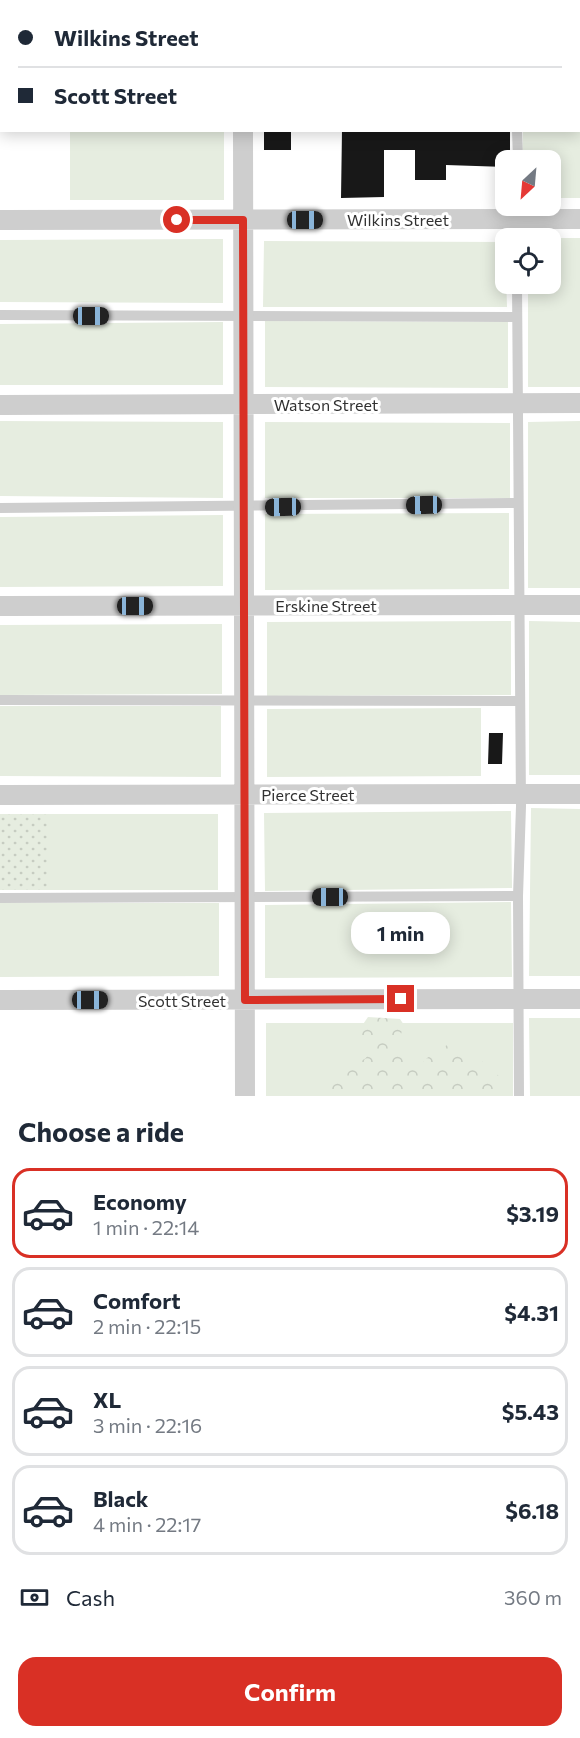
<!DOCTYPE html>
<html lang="en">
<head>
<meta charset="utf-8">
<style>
	:root { --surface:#fff; --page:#f6f6f7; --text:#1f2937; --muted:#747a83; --line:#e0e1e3; --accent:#d93025 }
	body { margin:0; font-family:Commissioner,sans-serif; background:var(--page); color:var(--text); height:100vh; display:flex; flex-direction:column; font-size:22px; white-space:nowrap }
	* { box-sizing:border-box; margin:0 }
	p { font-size:20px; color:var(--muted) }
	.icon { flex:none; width:33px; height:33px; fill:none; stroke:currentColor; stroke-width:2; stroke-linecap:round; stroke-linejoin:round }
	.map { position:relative; height:1096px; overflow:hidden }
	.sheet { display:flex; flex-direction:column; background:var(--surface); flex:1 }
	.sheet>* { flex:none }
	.guide { position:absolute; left:0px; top:0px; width:580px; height:132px; box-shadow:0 3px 15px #0003; display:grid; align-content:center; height:132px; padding:0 18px; background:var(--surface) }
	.needle { width:39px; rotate:206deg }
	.controls { position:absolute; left:495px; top:150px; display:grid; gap:12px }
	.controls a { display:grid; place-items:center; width:66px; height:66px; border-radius:12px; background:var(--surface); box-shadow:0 3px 15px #0003; font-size:30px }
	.end { position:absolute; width:27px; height:27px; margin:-14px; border:8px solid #d93025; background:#fff; box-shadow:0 0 0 3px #fff }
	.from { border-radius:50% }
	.bubble { position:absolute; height:42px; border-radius:18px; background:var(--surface); box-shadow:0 3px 15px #0003; font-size:20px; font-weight:700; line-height:42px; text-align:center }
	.car { position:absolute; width:18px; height:36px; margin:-18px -9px; border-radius:8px; box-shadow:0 0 4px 2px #0007; background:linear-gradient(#222 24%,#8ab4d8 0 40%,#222 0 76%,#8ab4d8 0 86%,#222 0) }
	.guide b { display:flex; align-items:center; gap:21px; height:57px; font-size:22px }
	.guide b+b { border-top:2px solid var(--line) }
	.guide i { width:15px; height:15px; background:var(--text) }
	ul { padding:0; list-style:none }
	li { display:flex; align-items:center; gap:18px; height:90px; margin:0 12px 9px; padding:0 6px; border:3px solid var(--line); border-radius:18px }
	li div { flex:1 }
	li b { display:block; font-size:22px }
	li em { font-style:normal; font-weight:700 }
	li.selected { border-color:var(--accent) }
	li>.icon { width:54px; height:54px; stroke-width:1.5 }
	h2 { padding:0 18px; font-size:27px; line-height:72px }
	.pay { display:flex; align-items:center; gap:15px; height:66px; padding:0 18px; font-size:22px }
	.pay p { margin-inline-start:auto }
	.action { display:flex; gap:12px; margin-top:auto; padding:12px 18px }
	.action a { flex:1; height:69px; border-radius:18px; background:var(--accent); color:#fff; font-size:24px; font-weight:700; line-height:69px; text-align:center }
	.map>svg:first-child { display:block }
	.grass { fill:#e6ede0 }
	.forest { fill:url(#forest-crowns) }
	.garden { fill:url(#garden-dots) }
	.building { fill:#181818 }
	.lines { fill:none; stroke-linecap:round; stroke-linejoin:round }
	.lane { stroke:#cecece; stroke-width:10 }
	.street { stroke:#cecece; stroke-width:20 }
	.route { stroke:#d93025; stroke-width:8 }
	.labels { text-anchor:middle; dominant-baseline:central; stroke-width:6; stroke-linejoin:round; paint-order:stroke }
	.street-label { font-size:16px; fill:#313131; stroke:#fff }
</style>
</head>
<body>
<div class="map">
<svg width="580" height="1096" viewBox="0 0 580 1096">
	<defs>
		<pattern id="forest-crowns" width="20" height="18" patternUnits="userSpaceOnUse" patternTransform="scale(1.5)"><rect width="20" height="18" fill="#e6ede0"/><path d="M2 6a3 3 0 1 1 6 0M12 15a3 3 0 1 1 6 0" fill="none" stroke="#c6ccc1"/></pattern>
		<pattern id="garden-dots" width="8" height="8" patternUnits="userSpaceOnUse" patternTransform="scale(1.5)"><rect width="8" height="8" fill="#e6ede0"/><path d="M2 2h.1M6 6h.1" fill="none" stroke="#c6ccc1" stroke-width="1.8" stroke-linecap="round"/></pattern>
	</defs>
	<rect width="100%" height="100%" fill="#fff"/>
	<path class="grass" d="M580,85V198H551L550,160H522L523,131L579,130Z
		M70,131H224V200H70Z
		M528,238H580V387H528V284H550V238Z
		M223,239V303L0,302V240Z
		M264,241L505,242L507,307H263Z
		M265,321L508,322V388L265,387Z
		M223,322V385H0V324Z
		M0,421L223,422V498L0,496Z
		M580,421V588H528V422Z
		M265,422L510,423V498H265Z
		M509,513V589L265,590V514Z
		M223,515V586L0,587V517Z
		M511,621V695L267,696V622Z
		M529,621L580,622V775H529Z
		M222,624V694L0,695V625Z
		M0,706H221V777L0,776Z
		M481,708V776L267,777V709Z
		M531,808L580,809V976H529Z
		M511,811L512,888L265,891L264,813Z
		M47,814H218V890H47Z
		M511,902L512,977L265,978V905Z
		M0,903H219V976L0,977Z
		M529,1018H580V1096H530Z
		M266,1023H513V1096H266Z"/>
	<path class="forest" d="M368,1017L400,1019L404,1025L400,1037L393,1045L400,1057L404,1054L419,1067L427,1058L447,1045L470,1051L501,1078L505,1096H320L332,1079L366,1058L370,1048L359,1030Z"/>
	<path class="garden" d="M0,814H47V890H0Z"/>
	<path class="building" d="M264,130H291V150H264Z
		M342,130H510V160H506V167L446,165V180H415V150H384V197L341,198Z
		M489,733H503L502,764H488Z"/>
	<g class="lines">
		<path class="lane" d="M189,0V2
			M0,96H2
			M517,130L518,160
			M518,238V206
			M517,284L521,806L518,896L519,1096
			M0,315L517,317
			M0,508L518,503
			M0,700L518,701
			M0,898L518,896"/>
		<path class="street" d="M242,0V2
			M579,9H580
			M243,130L245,1096
			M0,220L580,219
			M0,405L580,403
			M0,606L580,605
			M0,795L580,794
			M0,1000L580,999"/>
	</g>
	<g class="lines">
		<path class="route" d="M177,220H243L245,1000L401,999"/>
	</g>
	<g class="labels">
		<g class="street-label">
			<text x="398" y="219">Wilkins Street</text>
			<text x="326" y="404">Watson Street</text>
			<text x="326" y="605">Erskine Street</text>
			<text x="308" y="794">Pierce Street</text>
			<text x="182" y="1000">Scott Street</text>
		</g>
	</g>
</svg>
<div class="controls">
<a><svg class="needle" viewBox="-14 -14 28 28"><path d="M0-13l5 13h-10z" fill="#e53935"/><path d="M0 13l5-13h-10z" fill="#747a83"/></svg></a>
<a><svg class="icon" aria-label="locate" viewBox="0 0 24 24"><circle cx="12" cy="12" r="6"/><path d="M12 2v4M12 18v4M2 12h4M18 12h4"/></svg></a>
</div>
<i class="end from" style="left:177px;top:220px"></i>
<i class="end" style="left:401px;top:999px"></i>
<div class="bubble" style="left:351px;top:912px;width:99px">1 min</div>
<i class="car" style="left:305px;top:220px;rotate:90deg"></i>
<i class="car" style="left:91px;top:316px;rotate:90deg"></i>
<i class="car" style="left:424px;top:505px;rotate:269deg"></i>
<i class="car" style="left:283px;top:507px;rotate:269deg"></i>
<i class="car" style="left:135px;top:606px;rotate:90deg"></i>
<i class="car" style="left:330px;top:897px;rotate:270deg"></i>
<i class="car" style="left:90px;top:1000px;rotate:90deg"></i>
<div class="guide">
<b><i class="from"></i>Wilkins Street</b>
<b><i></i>Scott Street</b>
</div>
</div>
<section class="sheet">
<h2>Choose a ride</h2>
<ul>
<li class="selected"><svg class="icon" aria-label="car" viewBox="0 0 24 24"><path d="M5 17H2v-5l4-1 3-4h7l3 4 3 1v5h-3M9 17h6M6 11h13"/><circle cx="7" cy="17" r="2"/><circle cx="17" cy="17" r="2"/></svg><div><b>Economy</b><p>1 min · 22:14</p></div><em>$3.19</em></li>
<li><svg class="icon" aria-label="car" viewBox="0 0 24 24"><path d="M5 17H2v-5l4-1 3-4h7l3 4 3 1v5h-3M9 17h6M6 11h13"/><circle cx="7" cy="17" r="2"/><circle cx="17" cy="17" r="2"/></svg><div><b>Comfort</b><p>2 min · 22:15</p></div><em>$4.31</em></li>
<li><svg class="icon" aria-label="car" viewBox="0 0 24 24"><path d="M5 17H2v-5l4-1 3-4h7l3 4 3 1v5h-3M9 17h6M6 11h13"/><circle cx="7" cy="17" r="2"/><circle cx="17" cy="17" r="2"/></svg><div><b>XL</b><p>3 min · 22:16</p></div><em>$5.43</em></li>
<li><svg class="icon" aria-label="car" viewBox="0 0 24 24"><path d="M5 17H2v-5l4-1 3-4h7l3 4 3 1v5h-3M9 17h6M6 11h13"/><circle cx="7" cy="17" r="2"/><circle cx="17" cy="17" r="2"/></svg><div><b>Black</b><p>4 min · 22:17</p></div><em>$6.18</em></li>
</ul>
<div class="pay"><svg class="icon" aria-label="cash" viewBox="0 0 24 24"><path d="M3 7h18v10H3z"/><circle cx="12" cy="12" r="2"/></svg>Cash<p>360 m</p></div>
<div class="action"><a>Confirm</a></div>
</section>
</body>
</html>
